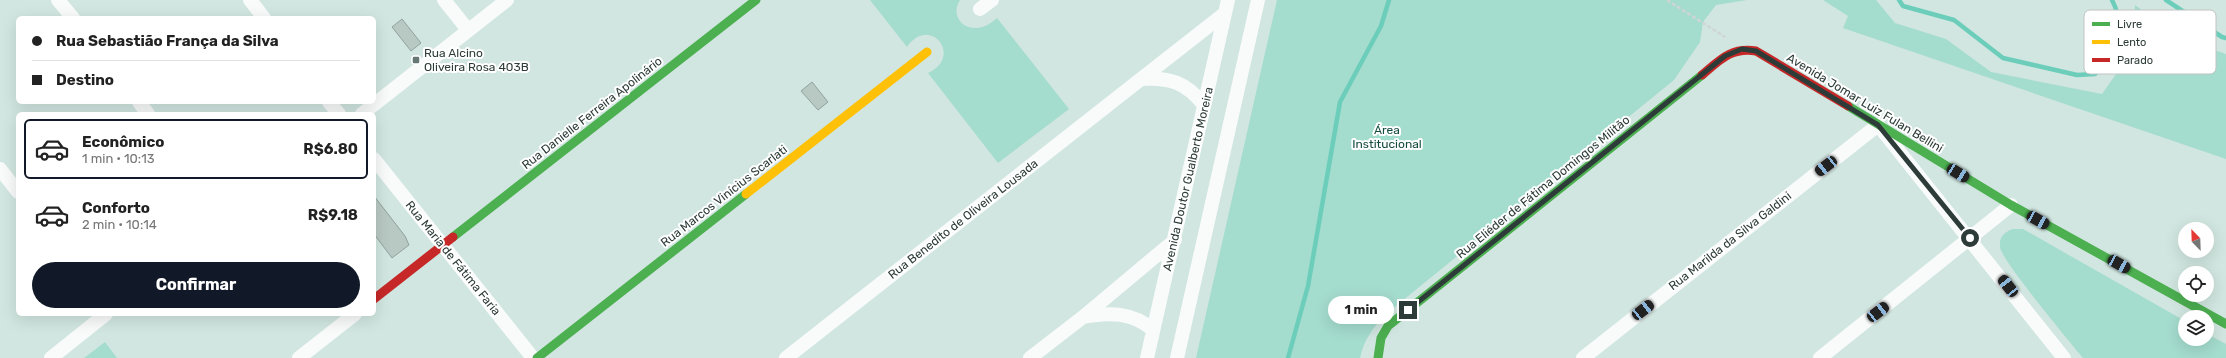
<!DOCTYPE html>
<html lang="pt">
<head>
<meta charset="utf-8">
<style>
	:root { --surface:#fff; --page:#f6f6f6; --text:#222; --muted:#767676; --line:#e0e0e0; --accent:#111827 }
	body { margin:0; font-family:Rubik,sans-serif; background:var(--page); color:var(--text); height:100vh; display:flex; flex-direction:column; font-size:15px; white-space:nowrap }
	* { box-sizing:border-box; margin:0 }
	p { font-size:13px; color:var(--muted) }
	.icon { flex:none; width:22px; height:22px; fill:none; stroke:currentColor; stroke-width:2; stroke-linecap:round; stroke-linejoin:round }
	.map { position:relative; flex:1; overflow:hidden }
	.drawer { position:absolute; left:16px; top:112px; width:360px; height:204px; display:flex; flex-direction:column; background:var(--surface); border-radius:6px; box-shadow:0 4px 16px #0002 }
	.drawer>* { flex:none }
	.banner { position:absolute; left:16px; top:16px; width:360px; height:88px; border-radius:6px; box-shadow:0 4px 16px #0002; display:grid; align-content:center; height:88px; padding:0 16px; background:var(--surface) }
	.needle { width:26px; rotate:337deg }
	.buttons { position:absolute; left:2178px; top:222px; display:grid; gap:8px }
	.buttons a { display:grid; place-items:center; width:36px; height:36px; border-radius:50%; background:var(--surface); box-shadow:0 4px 16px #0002; font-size:20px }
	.end { position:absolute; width:18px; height:18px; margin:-9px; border:5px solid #2d3c38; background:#fff; box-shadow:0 0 0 2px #fff }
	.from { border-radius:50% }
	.bubble { position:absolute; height:28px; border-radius:14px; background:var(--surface); box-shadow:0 4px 16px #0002; font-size:13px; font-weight:700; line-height:28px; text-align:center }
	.car { position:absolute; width:12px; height:24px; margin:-12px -6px; border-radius:5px; box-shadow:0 0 3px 1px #0007; background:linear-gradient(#222 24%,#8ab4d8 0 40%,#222 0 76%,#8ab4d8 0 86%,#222 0) }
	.banner b { display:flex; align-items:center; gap:14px; height:38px; font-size:15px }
	.banner b+b { border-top:1px solid var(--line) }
	.banner i { width:10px; height:10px; background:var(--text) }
	ul { padding:7px 0 0; list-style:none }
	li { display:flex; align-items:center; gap:12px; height:60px; margin:0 8px 6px; padding:0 8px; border:2px solid transparent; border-radius:6px }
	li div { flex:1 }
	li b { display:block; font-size:15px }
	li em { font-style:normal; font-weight:700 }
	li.active { border-color:var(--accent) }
	li>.icon { width:36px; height:36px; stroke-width:1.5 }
	.button { display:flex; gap:8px; margin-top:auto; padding:8px 16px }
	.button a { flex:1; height:46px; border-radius:24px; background:var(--accent); color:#fff; font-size:16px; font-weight:700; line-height:46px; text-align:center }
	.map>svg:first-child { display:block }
	.green { fill:#a4dcce }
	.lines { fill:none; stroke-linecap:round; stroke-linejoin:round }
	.stream { stroke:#6cceba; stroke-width:4.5 }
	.building { fill:#b8c8c3; stroke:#92a29d }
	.path { stroke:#cfd5d3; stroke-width:2.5; stroke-dasharray:4 2; stroke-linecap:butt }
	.street { stroke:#f8fbfa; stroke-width:14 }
	.fast { stroke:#4caf50; stroke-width:9 }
	.slow { stroke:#ffc107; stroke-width:9 }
	.jam { stroke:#c62828; stroke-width:9 }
	.route { stroke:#2d3c38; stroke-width:5 }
	.poi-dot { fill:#667873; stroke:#fff; stroke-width:1.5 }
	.labels { text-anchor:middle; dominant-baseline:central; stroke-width:4; stroke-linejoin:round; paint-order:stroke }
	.poi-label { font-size:12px; fill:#2d3c38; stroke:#fff; text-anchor:start }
	.street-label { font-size:12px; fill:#2d3c38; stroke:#fff }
	.park-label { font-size:12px; fill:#134b3f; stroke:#fff }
	.key { fill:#fff; stroke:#c0c4c3; stroke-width:1 }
	.key-label { font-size:11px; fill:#2d3c38 }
</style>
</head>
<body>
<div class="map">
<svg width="2226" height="358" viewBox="0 0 2226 358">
	<rect width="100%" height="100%" fill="#d1e6e0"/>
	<path class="green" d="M870,0H960C947,20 973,41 997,18L1069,109L998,163L928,73C964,57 930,14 907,47Z
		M1277,0H1747L1716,5L1703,22L1700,42L1674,80L1386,314C1373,328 1364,339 1360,358H1196Z
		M1823,0H1876L1895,23L1946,39L1991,72L2102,94L2133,50L2135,5C2162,25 2193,44 2226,54V159L1843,28L1848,16Z
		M2013,229H2023L2185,321V339H2207V334L2226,344V358H2083C2070,342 2001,260 2000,247C1999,237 2004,232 2013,229Z
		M105,342L117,358H84Z"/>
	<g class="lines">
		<path class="stream" d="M1899,0L1903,6L1954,20L2003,58L2077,75L2095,74C2114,50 2128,31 2112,0
			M2166,0L2222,37L2226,38
			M1288,358L1308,286L1340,102L1381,26L1389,0"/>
	</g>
	<path class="building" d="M402,19L421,43L411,51L392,27Z
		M812,82L828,102L818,110L801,91Z
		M374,196L405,236L409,245L392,258L374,234Z"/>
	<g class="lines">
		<path class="path" d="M1667,0L1725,37"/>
		<path class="street" d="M58,0L73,18
			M250,0L264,18
			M444,0L468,30
			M980,9L992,0
			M139,102L148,114
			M329,102L339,114
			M1204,105C1186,82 1169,77 1141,79L1224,14
			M362,114L507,0
			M374,159L533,358
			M0,169L18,192
			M1153,330C1133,312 1109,312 1083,317L1175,240
			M51,358L106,314
			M299,358L355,314
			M786,358L1141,79
			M1030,358L1083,317
			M1147,358L1228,0
			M1177,358L1258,0
			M1583,358L1878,125L2064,358
			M1820,358L2011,205"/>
		<path class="fast" d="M1848,106L2011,205L2226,324
			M453,237L756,0
			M537,358L746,194
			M1378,358L1381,338L1388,326L1702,75"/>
		<path class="slow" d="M746,194L927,52"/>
		<path class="jam" d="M1702,75C1720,60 1731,47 1756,51L1848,106
			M374,299L453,237"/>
	</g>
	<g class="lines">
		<path class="route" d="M1408,310L1725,56L1742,49L1756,51L1878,125L1970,238"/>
	</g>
	<rect class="poi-dot" x="412" y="56" width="8" height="8" rx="2"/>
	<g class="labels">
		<g class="poi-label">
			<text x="424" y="53">Rua Alcino<tspan x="424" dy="14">Oliveira Rosa 403B</tspan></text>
		</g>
		<g class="street-label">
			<text transform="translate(1865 103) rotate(31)">Avenida Jomar Luiz Fulan Bellini</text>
			<text transform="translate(592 113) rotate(-38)">Rua Danielle Ferreira Apolinário</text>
			<text transform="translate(1188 179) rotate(-77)">Avenida Doutor Gualberto Moreira</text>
			<text transform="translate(1543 187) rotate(-39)">Rua Eliéder de Fátima Domingos Militão</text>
			<text transform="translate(724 196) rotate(-38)">Rua Marcos Vinícius Scarlati</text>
			<text transform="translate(963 219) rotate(-38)">Rua Benedito de Oliveira Lousada</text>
			<text transform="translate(1730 241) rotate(-38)">Rua Marilda da Silva Galdini</text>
			<text transform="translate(453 258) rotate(51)">Rua Maria de Fátima Faria</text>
		</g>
		<g class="park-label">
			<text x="1387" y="130">Área<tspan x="1387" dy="14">Institucional</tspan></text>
		</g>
	</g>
	<rect x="2084" y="10" width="132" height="64" rx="6" class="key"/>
	<rect x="2092" y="22" width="18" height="4" fill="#4caf50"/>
	<rect x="2092" y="40" width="18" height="4" fill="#ffc107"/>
	<rect x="2092" y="58" width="18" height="4" fill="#c62828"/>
	<g class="key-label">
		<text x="2117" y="28">Livre</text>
		<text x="2117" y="46">Lento</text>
		<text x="2117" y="64">Parado</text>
	</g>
</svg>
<div class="buttons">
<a><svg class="needle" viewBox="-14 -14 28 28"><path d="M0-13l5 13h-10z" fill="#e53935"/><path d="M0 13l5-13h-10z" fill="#767676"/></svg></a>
<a><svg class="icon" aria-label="locate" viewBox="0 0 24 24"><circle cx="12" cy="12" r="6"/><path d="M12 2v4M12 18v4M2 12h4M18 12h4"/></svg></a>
<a><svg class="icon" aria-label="layers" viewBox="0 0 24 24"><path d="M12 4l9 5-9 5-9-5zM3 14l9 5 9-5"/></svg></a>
</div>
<i class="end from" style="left:1970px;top:238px"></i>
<i class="end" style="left:1408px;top:310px"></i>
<div class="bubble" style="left:1328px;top:296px;width:66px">1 min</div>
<i class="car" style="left:1826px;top:166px;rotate:232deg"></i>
<i class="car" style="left:1958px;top:173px;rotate:121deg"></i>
<i class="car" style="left:2038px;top:220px;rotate:119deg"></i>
<i class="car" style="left:2119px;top:264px;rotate:119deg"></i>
<i class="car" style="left:2008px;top:286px;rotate:322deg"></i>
<i class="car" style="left:1643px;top:310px;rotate:52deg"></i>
<i class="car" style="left:1878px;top:312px;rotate:52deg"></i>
<div class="banner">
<b><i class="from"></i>Rua Sebastião França da Silva</b>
<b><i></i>Destino</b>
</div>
<section class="drawer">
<ul>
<li class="active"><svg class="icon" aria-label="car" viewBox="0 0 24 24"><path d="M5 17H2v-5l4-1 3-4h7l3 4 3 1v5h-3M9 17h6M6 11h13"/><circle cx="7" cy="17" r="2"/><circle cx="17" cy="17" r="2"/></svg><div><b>Econômico</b><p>1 min · 10:13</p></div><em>R$6.80</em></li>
<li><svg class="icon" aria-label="car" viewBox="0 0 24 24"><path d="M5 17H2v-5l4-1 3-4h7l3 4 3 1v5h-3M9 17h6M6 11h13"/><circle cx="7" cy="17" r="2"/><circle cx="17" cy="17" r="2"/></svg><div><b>Conforto</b><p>2 min · 10:14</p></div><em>R$9.18</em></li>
</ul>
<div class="button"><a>Confirmar</a></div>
</section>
</div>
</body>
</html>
